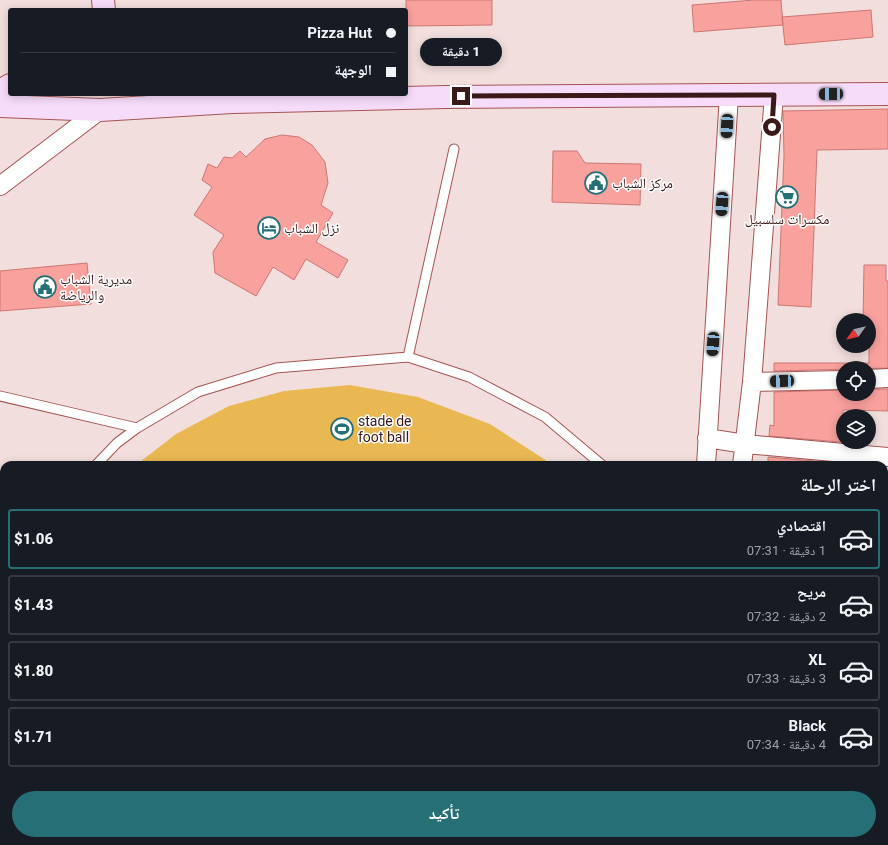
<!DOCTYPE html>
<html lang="ar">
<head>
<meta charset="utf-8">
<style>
	:root { --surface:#171b24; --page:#20242c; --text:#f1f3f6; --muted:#9ea1a6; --line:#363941; --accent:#257076 }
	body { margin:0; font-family:Roboto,"Noto Naskh Arabic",sans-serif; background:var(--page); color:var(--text); direction:rtl; height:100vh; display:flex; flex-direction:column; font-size:15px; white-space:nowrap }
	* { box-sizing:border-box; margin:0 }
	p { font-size:13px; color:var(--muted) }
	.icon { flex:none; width:22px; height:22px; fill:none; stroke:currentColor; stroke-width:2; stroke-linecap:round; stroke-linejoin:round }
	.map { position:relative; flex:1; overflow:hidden; direction:ltr }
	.drawer { position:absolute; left:0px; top:461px; width:888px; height:384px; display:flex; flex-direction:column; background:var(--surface); border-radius:12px 12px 0 0; box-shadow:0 2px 10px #0003; direction:rtl }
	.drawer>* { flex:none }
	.banner { position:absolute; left:8px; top:8px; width:400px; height:88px; border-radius:4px; box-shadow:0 2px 10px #0003; direction:rtl; display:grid; align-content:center; height:88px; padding:0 12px; background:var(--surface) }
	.needle { width:26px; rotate:236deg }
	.tools { position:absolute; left:836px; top:313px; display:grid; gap:8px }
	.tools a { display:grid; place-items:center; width:40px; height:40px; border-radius:50%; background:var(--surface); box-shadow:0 2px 10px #0003; font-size:20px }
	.end { position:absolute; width:18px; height:18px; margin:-9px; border:5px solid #3b1918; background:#fff; box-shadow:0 0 0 2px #fff }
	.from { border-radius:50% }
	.bubble { position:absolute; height:28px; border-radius:14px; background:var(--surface); box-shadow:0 2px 10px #0003; font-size:13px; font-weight:800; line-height:28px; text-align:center; direction:rtl }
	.car { position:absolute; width:12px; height:24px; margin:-12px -6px; border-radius:5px; box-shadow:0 0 3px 1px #0007; background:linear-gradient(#222 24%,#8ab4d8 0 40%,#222 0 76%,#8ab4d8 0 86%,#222 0) }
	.banner b { display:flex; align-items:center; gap:14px; height:38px; font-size:15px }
	.banner b+b { border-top:1px solid var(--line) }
	.banner i { width:10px; height:10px; background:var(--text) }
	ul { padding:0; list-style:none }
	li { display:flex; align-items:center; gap:12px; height:60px; margin:0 8px 6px; padding:0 4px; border:2px solid var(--line); border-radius:4px }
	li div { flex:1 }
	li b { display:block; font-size:15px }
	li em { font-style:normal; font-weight:800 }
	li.active { border-color:var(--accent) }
	li>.icon { width:36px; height:36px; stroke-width:1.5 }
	h2 { padding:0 12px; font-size:18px; line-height:48px }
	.cta { display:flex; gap:8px; margin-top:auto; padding:8px 12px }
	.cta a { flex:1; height:46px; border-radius:24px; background:var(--accent); color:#fff; font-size:16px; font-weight:800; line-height:46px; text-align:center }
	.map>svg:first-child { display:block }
	.park { fill:#eab852 }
	.building { fill:#f9a19d; stroke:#cd7673 }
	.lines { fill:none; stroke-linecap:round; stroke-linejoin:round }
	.lane-casing { stroke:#a65452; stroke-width:11 }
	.street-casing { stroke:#a65452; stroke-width:20 }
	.secondary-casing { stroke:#a65452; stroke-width:24 }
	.lane { stroke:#fff; stroke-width:9 }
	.street { stroke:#fff; stroke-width:18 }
	.secondary { stroke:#f7dcfa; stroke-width:22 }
	.route { stroke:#3b1918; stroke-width:5 }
	.labels { text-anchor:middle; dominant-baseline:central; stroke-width:3; stroke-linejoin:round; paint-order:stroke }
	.poi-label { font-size:14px; fill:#3b1918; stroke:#fff; text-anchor:start }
</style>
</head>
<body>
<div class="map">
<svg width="888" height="845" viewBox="0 0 888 845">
	<rect width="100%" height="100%" fill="#f2dfdd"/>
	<path class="park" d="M350,385L418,397L490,424L547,461L550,465H136L176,434L229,406L284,391Z
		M0,493L4,495V522L0,531Z
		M4,694V841H608L606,845H0V703Z"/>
	<path class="building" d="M406,0H492V25L406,26Z
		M754,0H781L783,25L694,32L692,5Z
		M871,10L873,37L785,45L782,17Z
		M888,109V149L817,150L811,307L778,305L784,155L783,111Z
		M282,135L299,137L312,145L325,162L328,183L321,205L333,213L316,242L348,260L338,278L306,259L294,280L273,267L256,296L215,273L213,252L224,235L194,215L212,187L202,180L208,164L217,168L224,157L232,158L240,151L246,157L265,139Z
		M553,151H577L585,163L641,164L640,205L552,202Z
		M87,263L91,304L0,311V271Z
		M864,265H886V281H888V368L774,371V363H869V320H863Z
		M869,389H888V411L843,410V442H864V444L769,436L770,425L774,426V392L843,390V394H869Z
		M768,457L860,465H768Z"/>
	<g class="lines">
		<g class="lane-casing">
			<path id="lane" d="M408,357L454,149
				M0,396L137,428
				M96,465L117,443L137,428L198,392L276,368L408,357L469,377L545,417L602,465
				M0,623L4,614
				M656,845L657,841"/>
		</g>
		<g class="street-casing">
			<path id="street" d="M0,186L100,110
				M869,379L888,378
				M752,382L843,380
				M707,438L745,444L888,457
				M706,465L729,95
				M742,465L752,382L774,95
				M884,596H888
				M884,755H888"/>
		</g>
		<g class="secondary-casing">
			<path id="secondary" d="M103,0L104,10
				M0,91L10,85
				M0,106L100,110L232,102L446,97L888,94"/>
		</g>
		<use href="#lane" class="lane"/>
		<use href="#street" class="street"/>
		<use href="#secondary" class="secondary"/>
	</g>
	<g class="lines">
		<path class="route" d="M461,96L774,95L772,127"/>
	</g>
	<defs>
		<g id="civic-ring" transform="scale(1.15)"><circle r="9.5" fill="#fff" stroke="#257076" stroke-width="1.5"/><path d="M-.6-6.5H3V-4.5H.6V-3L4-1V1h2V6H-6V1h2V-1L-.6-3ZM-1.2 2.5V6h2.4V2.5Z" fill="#257076"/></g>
		<g id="supermarket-ring" transform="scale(1.15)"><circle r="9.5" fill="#fff" stroke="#257076" stroke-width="1.5"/><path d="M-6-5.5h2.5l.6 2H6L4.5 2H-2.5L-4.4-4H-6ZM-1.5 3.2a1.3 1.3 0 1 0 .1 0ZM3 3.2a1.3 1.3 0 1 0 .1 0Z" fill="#257076"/></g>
		<g id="hotel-ring" transform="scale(1.15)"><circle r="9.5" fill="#fff" stroke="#257076" stroke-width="1.5"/><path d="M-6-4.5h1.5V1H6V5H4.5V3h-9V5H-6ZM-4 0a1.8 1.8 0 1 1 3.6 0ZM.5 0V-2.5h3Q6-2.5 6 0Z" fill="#257076"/></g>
		<g id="stadium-ring" transform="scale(1.15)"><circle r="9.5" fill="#fff" stroke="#257076" stroke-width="1.5"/><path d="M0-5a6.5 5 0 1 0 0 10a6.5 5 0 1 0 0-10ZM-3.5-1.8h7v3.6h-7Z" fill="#257076"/></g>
	</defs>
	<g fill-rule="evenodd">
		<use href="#civic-ring" x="596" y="183"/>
		<use href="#supermarket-ring" x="787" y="197"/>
		<use href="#hotel-ring" x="269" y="228"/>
		<use href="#civic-ring" x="45" y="287"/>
		<use href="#stadium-ring" x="342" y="429"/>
	</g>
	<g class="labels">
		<g class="poi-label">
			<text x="612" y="183">مركز الشباب</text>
			<text x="787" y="219" text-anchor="middle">مكسرات سلسبيل</text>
			<text x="284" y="228">نزل الشباب</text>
			<text x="60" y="279">مديرية الشباب<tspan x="60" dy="16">والرياضة</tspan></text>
			<text x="358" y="421">stade de<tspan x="358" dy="16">foot ball</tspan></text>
		</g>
	</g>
</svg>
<div class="tools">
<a><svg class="needle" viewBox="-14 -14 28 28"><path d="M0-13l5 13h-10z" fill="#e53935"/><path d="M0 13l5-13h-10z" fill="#9ea1a6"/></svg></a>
<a><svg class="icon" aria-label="locate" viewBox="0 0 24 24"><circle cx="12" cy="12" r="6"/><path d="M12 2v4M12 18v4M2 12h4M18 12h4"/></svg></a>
<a><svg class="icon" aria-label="layers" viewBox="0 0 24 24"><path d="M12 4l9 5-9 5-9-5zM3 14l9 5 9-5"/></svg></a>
</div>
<i class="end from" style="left:772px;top:127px"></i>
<i class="end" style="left:461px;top:96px"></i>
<div class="bubble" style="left:420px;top:38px;width:82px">1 دقيقة</div>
<i class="car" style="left:831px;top:94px;rotate:269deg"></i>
<i class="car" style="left:727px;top:126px;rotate:183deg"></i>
<i class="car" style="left:722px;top:204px;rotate:184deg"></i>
<i class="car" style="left:713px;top:344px;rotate:184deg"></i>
<i class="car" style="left:782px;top:381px;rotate:268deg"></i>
<div class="banner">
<b><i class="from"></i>Pizza Hut</b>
<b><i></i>الوجهة</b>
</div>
<section class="drawer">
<h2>اختر الرحلة</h2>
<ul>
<li class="active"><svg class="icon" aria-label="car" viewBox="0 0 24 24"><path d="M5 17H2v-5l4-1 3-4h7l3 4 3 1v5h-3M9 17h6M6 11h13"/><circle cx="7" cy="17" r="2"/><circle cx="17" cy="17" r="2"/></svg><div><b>اقتصادي</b><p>1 دقيقة · 07:31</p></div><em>$1.06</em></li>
<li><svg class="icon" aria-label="car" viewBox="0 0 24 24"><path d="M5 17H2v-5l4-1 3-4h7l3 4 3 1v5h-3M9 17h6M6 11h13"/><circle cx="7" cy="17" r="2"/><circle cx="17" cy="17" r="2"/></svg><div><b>مريح</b><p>2 دقيقة · 07:32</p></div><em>$1.43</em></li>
<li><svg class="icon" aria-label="car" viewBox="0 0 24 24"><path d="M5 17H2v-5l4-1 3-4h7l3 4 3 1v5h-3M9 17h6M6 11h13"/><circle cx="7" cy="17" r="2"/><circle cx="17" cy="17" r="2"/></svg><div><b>XL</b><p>3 دقيقة · 07:33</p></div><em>$1.80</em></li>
<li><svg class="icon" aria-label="car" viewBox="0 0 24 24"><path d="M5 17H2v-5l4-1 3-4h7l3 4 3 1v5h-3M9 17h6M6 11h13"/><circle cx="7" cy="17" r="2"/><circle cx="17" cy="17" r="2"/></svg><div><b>Black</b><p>4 دقيقة · 07:34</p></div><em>$1.71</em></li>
</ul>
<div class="cta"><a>تأكيد</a></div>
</section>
</div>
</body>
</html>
